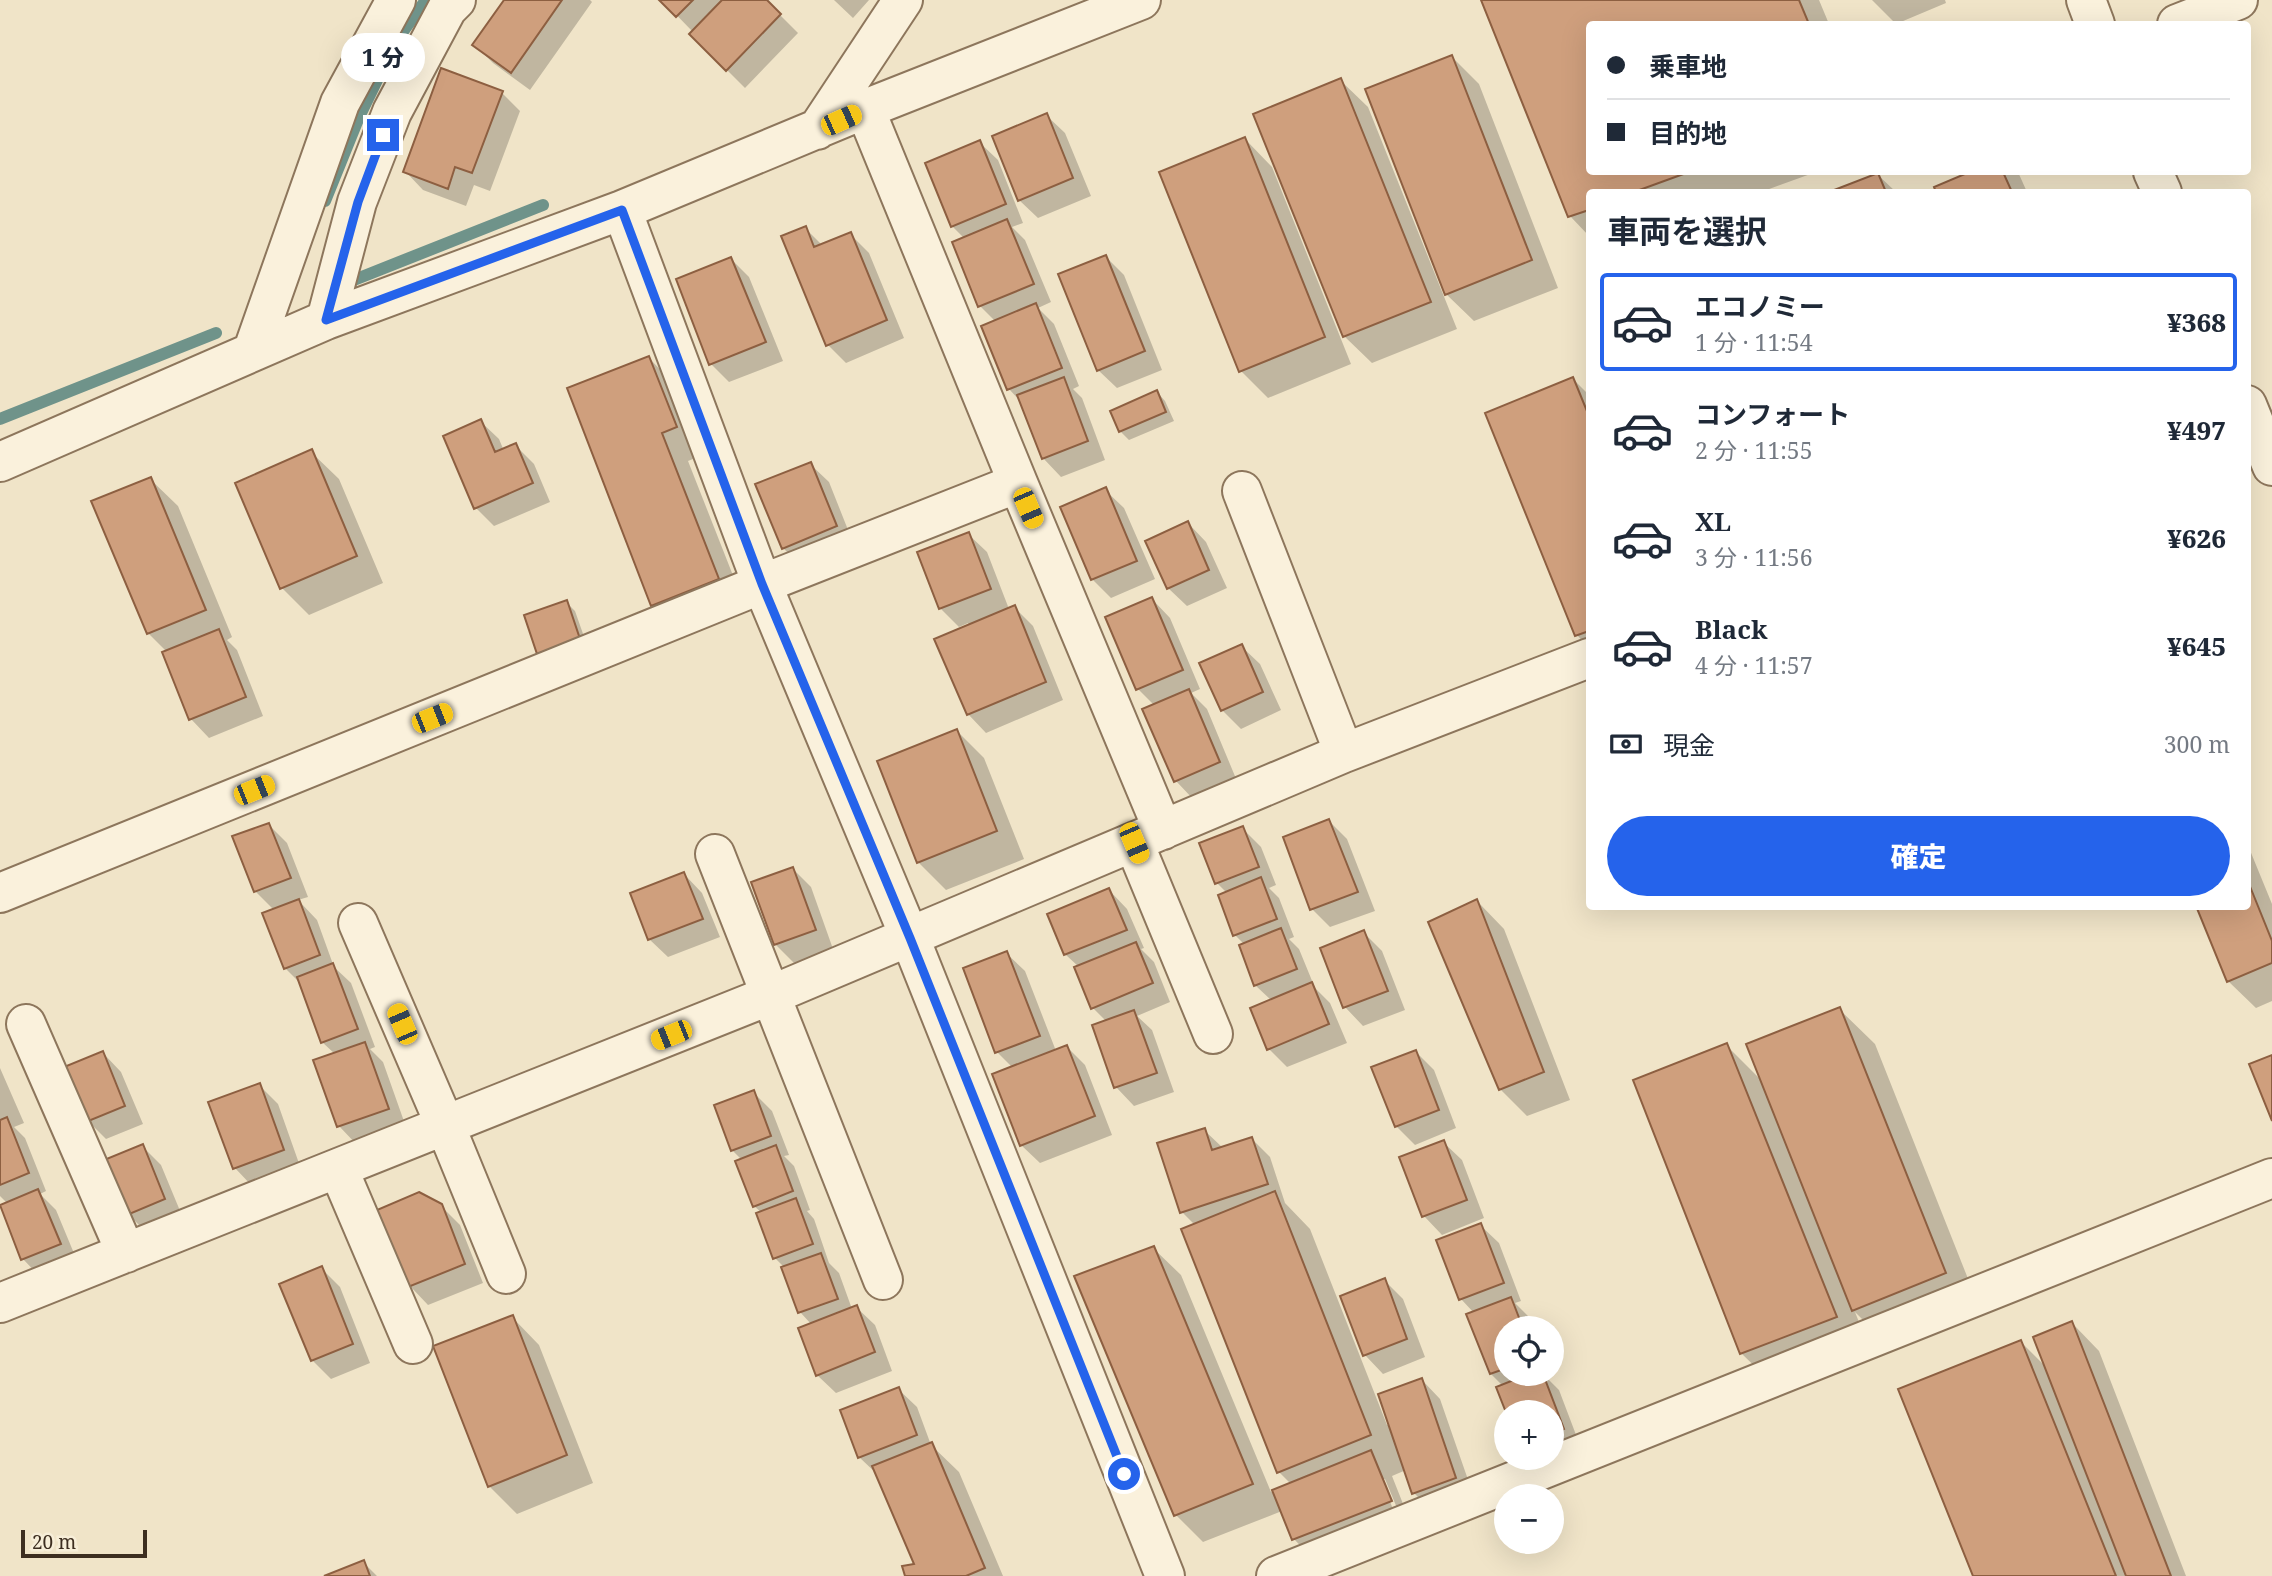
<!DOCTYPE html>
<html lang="ja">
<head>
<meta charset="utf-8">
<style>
	:root { --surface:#fff; --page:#f6f6f7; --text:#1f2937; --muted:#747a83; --line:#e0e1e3; --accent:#2563eb }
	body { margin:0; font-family:"Noto Serif","Noto Sans JP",serif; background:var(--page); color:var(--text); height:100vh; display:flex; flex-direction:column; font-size:26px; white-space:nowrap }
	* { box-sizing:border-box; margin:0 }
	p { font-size:23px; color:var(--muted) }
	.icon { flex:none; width:38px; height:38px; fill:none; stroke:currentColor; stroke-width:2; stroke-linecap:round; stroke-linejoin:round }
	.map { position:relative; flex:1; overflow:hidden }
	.side { position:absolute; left:1586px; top:189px; width:665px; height:721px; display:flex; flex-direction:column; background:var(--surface); border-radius:7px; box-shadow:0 7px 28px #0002 }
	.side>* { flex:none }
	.guide { position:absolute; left:1586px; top:21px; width:665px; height:154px; border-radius:7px; box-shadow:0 7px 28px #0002; display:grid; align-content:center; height:154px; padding:0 21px; background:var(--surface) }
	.tools { position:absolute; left:1494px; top:1316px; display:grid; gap:14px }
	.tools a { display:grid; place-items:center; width:70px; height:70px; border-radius:50%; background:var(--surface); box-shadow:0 7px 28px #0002; font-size:35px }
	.scale { position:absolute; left:21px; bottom:18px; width:126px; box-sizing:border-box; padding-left:7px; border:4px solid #3d2e20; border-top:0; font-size:19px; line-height:24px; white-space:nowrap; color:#3d2e20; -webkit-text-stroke:5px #f7eed8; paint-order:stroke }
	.end { position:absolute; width:32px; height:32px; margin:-16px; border:9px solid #2563eb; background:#fff; box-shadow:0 0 0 4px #fff }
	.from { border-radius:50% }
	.bubble { position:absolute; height:49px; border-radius:24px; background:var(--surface); box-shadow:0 7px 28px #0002; font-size:23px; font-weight:800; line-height:49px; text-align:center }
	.car { position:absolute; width:21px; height:42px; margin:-21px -10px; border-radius:9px; box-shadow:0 0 5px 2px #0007; background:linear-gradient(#f5c518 24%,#345 0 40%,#f5c518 0 76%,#345 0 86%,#f5c518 0) }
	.guide b { display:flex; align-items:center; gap:24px; height:66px; font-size:26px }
	.guide b+b { border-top:2px solid var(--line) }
	.guide i { width:18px; height:18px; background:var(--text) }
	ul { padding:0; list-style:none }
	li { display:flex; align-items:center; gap:21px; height:98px; margin:0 14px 10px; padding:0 7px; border:4px solid transparent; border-radius:7px }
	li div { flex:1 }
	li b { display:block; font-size:26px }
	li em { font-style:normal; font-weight:800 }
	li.on { border-color:var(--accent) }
	li>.icon { width:63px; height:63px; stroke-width:1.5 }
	h2 { padding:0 21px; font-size:32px; line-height:84px }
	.pay { display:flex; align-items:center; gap:18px; height:77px; padding:0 21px; font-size:26px }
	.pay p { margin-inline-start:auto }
	.cta { display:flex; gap:14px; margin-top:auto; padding:14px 21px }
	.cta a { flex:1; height:80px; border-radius:42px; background:var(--accent); color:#fff; font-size:28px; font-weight:800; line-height:80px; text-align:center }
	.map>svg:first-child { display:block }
	.shadow { fill:#0003; fill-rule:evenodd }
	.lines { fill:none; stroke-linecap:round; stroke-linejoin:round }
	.stream { stroke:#6f938a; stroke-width:12 }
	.building { fill:#cf9f7d; stroke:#8d5f41; stroke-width:2 }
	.minor-casing { stroke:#8d765c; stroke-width:42 }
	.minor { stroke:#faf1dc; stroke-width:38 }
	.route { stroke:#2563eb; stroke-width:9 }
</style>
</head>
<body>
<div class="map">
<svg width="2272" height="1576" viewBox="0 0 2272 1576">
	<rect width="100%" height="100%" fill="#f0e4c8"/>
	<path class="shadow" d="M506,0H590L592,2L530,90L493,63L475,45Z
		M662,0H765L798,33L745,88L691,34L693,32Z
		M834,0H869L853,18Z
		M1483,0H1819L1829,24H1589V172H1816L1761,192H1589V236L1570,216Z
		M1872,0H1945L1946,3L1896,24Z
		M1452,57L1479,84L1558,288L1474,321L1446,294Z
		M1340,80L1368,107L1457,329L1372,363L1344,336Z
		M502,93L520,111L490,191L474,185L466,206L423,190L405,171Z
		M1046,115L1065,133L1091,196L1038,218L1019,200Z
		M1245,139L1272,167L1351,364L1268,398L1241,371Z
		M979,142L998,160L1023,223L1012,227L1025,240L1051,302L1038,308L1054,324L1079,386L1073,389L1082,398L1105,460L1061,477L1043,458L1022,403L1009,389L983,327L996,322L980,306L965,239L952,226Z
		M1966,172H2018L2027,192H1938L1936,187L1967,175Z
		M1878,175L1896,192H1834Z
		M805,228L823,246L850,234L869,253L904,338L846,363L828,345Z
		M1106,257L1124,275L1162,370L1117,388L1098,370Z
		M731,259L749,277L783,361L729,382L711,364Z
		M649,358L676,386L703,455L688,461L745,606L680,632L652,605Z
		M1573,379L1589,395V648L1577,635L1488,414Z
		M1157,392L1165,401L1174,421L1129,440L1120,431Z
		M480,421L499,439L504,451L515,445L534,464L550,502L494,526L476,508Z
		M311,452L339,479L383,583L309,615L282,588Z
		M810,464L829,482L854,545L802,566L783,548Z
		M150,479L178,506L232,637L227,640L237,650L263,716L209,738L191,719L167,652L148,633Z
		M1105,490L1124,508L1155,579L1111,598L1092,579Z
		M1188,523L1206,542L1227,588L1187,606L1168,588Z
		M968,534L987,552L1009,609L1014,607L1033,626L1063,700L986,733L968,714L969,626L968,623L959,627L940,608Z
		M1152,599L1170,618L1200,689L1191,693L1207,709L1237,781L1194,800L1176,781L1145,710L1155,706L1138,689Z
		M566,602L575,611L588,648L548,662L539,653Z
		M1241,646L1260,664L1281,710L1241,729L1222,710Z
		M957,731L984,758L1024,859L946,890L918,862Z
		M1329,821L1347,839L1375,911L1330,927L1312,909Z
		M269,825L287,843L308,897L298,900L317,920L334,967L351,983L375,1047L370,1049L383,1062L406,1127L357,1145L339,1126L335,1054L322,1042L302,985L285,968L274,910L255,891Z
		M1242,828L1261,847L1276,885L1269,888L1279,898L1294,937L1289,939L1299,949L1315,988L1330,1003L1347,1043L1287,1067L1269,1049L1272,1001L1255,985L1245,945L1235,935L1227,893L1217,883Z
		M2247,843L2272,904V1001L2256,1008L2228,981L2247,906Z
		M793,869L811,887L833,949L794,963L775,944Z
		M684,874L702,893L720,937L668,957L649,939Z
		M1109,890L1127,909L1144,948L1141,949L1154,962L1170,1002L1137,1016L1152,1030L1174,1092L1134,1106L1116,1087L1107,1022L1093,1008L1079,967L1066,955L1049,914Z
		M1477,901L1504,929L1570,1100L1527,1116L1500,1089Z
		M1364,933L1382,951L1405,1010L1363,1026L1345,1007Z
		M1006,953L1025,971L1056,1051L1067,1047L1085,1065L1112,1135L1040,1163L1021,1145L1013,1068L997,1052Z
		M1839,1009L1875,1044L1980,1309L1889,1346L1855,1312L1871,1352L1777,1388L1741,1353L1726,1045L1762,1081Z
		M1416,1052L1434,1070L1456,1128L1415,1145L1396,1126Z
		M103,1053L121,1072L143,1124L106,1139L88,1121Z
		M0,1068L24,1123L14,1127L25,1138L46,1191L40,1194L56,1210L78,1263L41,1278L23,1259L8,1204L0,1196Z
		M259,1085L278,1104L301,1169L253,1187L235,1168Z
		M753,1092L772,1111L789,1155L784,1156L794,1166L810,1210L807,1211L814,1219L829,1263L839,1273L852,1309L856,1307L875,1325L892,1371L836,1393L817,1375L812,1325L800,1312L785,1268L775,1258L762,1213L754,1206L742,1160L732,1150Z
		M1204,1130L1223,1148L1252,1139L1270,1157L1285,1203L1310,1229L1387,1425L1390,1424L1422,1380L1440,1399L1474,1497L1432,1511L1414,1493L1406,1470L1392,1476L1409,1519L1312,1558L1294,1539L1282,1511L1203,1542L1176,1515L1153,1248L1181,1275L1271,1492L1291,1484L1279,1472L1195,1225L1182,1212ZM1381,1479H1385L1397,1508L1393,1509Z
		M1443,1142L1462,1160L1484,1218L1442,1235L1424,1216Z
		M143,1147L161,1165L183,1218L147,1233L128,1214Z
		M441,1206L460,1225L483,1283L428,1305L410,1286L379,1211Z
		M1480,1225L1499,1243L1521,1301L1515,1303L1529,1317L1533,1328H1507V1374H1551L1546,1377L1559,1390L1581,1448L1552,1458V1412H1508L1498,1388L1503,1386L1491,1374L1474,1313L1461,1299L1438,1241Z
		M321,1268L340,1287L370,1363L331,1379L312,1360Z
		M1384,1280L1403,1299L1425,1357L1383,1374L1365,1355Z
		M512,1317L539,1345L593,1483L517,1514L489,1486Z
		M2072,1323L2099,1351L2186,1576H1975L2021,1342L2047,1368Z
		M898,1389L917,1407L931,1445L959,1472L1003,1576H907L917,1566L878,1475L859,1457Z
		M363,1562L377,1576H329Z"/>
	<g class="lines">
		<path class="stream" d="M325,201L359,117L396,41L426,0
			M354,280L543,205
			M0,419L216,333"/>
	</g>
	<path class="building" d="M504,0H562L511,73L472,45Z
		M659,0H693L676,17Z
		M722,0H767L781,14L726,71L689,34Z
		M1481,0H1799L1809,24H1589V172H1689L1634,192H1589V210L1568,217Z
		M1452,55L1532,260L1445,295L1365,89Z
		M441,68L503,91L472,173L455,167L448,189L403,172Z
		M1341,78L1431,302L1343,337L1253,114Z
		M1047,113L1073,178L1018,201L992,136Z
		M1245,137L1325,337L1239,372L1159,172Z
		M980,140L1006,204L951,227L925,163Z
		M1964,172H2003L2012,192H1936L1934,187L1965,174Z
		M1878,173L1886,192H1829Z
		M1007,219L1034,284L978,307L952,242Z
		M806,226L814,247L851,232L887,320L826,346L781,236Z
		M1106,255L1145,351L1097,371L1058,274Z
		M731,257L766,342L709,365L676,279Z
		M1036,303L1062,368L1007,390L981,326Z
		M649,356L677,427L662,433L719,579L651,606L567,388Z
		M1064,377L1088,441L1042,459L1017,395Z
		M1573,377L1589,416V631L1575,636L1485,413Z
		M1157,390L1166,412L1119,432L1110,411Z
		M481,419L495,452L516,443L533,483L474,509L443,436Z
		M312,449L357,556L280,589L235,483Z
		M811,462L837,526L782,549L755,484Z
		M151,477L206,610L147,634L91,501Z
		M1106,487L1137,561L1091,580L1060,507Z
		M1188,521L1209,570L1167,589L1145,541Z
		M969,532L991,589L939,609L917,552Z
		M1152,597L1183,670L1136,690L1105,617Z
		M567,600L580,639L537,654L524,615Z
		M1015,605L1046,682L967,715L934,639Z
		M219,629L246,697L189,720L162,652Z
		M1242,644L1263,692L1221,711L1199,663Z
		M1189,689L1220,762L1174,782L1142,709Z
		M957,729L997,831L917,863L877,761Z
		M1329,819L1358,892L1310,910L1283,837Z
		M269,823L291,878L254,892L232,836Z
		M1243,826L1259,867L1215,884L1199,843Z
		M793,867L816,930L774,945L751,882Z
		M684,872L703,919L648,940L630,893Z
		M1261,877L1277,919L1233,936L1218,895Z
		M2247,879L2272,941V963L2227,982L2196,906H2247Z
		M1109,888L1127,930L1064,955L1047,914Z
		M299,899L320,955L284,969L262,913Z
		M1477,899L1544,1072L1499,1090L1428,922Z
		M1281,928L1297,969L1254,986L1239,945Z
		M1364,930L1388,991L1343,1008L1320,948Z
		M1136,942L1153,983L1091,1009L1074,967Z
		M1007,951L1040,1036L995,1053L963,968Z
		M333,963L358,1029L321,1043L297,977Z
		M1312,982L1329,1024L1267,1050L1250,1008Z
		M1840,1007L1946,1273L1852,1311L1746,1044Z
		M1134,1010L1157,1073L1114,1088L1092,1025Z
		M365,1042L389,1109L337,1127L313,1060Z
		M1727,1043L1837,1317L1740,1354L1633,1080Z
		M1067,1045L1095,1116L1020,1146L992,1074Z
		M1416,1050L1439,1110L1395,1127L1371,1067Z
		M103,1051L125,1106L86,1122L64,1067Z
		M2272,1055V1121L2249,1064Z
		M260,1083L284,1150L233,1169L208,1102Z
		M754,1090L771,1136L731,1151L714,1105Z
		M7,1117L29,1173L0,1185V1120Z
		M1205,1128L1212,1150L1252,1137L1268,1184L1180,1213L1157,1143Z
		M1444,1140L1467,1200L1422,1217L1399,1157Z
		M143,1144L165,1199L127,1215L104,1160Z
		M776,1145L793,1191L753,1207L735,1161Z
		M38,1189L61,1244L21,1260L0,1205Z
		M1275,1191L1371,1435L1277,1473L1181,1229Z
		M419,1192L442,1204L465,1264L408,1287L377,1210Z
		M796,1198L813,1244L773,1259L756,1213Z
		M1481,1223L1504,1283L1459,1300L1436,1240Z
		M1154,1246L1253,1484L1174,1516L1074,1276Z
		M821,1253L838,1299L798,1313L781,1267Z
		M322,1266L353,1344L311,1361L279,1284Z
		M1385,1278L1407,1339L1363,1356L1340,1296Z
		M1511,1297L1523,1328H1507V1368L1490,1374L1466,1314Z
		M857,1305L875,1352L816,1376L798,1328Z
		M513,1315L567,1455L488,1487L433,1346Z
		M2072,1321L2171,1576H2126L2033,1337Z
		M2021,1340L2116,1576H1973L1898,1389Z
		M1529,1374H1543L1564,1429L1552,1434V1412H1507V1415L1496,1387Z
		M1422,1378L1456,1478L1412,1494L1378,1394Z
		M899,1387L917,1435L858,1458L840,1410Z
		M932,1442L985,1568L966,1576H905L902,1566L914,1564L872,1466Z
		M1371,1450L1392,1501L1292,1540L1272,1490Z
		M364,1560L370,1576H324Z"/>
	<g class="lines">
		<g class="minor-casing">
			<path id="minor" d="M2086,0L2095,24
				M2177,24L2238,0
				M865,109L1018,483L1163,830
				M817,130L903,0
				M2153,172L2162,192
				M622,210L762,584L910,938L1165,1576
				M326,320L357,202L392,112L447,9L456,0
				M253,350L340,103L396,0
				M2247,405L2272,466
				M0,462L326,320L622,210L865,109L1141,0
				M1242,491L1344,753
				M1134,843L1213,1034
				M715,854L883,1280
				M0,893L762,584L1018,483
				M358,923L445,1125L506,1274
				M26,1024L126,1253
				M338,1168L413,1344
				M0,1303L771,995L1344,753L1589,658
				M1276,1576L2272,1178"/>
		</g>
		<use href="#minor" class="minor"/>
	</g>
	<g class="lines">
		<path class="route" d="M383,135L358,202L326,320L622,210L762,584L910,938L1124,1474"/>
	</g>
</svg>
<div class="tools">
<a><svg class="icon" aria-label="locate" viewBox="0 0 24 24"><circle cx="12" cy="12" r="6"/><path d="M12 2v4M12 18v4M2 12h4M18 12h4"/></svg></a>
<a>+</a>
<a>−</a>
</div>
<div class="scale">20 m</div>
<i class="end from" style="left:1124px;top:1474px"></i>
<i class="end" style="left:383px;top:135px"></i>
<div class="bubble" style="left:341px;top:33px;width:84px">1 分</div>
<i class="car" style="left:841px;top:120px;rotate:66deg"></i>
<i class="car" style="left:1028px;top:508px;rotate:157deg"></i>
<i class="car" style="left:432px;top:718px;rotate:68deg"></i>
<i class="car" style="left:254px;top:790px;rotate:68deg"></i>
<i class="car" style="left:1134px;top:843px;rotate:157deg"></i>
<i class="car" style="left:402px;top:1024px;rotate:337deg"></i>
<i class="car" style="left:671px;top:1035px;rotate:248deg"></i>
<div class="guide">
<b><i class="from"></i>乗車地</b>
<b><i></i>目的地</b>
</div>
<section class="side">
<h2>車両を選択</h2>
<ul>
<li class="on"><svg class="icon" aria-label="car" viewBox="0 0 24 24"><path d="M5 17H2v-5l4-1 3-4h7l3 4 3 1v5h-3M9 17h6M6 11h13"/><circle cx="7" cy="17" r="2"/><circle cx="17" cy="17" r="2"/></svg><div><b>エコノミー</b><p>1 分 · 11:54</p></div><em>¥368</em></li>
<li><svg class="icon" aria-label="car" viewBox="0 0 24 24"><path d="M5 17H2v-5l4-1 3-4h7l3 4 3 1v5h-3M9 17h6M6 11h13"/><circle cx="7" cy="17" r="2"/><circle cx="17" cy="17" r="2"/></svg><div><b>コンフォート</b><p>2 分 · 11:55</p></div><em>¥497</em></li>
<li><svg class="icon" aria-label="car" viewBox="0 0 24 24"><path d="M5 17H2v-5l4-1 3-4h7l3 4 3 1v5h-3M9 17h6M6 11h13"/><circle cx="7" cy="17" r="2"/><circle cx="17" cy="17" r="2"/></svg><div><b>XL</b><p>3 分 · 11:56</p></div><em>¥626</em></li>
<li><svg class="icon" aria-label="car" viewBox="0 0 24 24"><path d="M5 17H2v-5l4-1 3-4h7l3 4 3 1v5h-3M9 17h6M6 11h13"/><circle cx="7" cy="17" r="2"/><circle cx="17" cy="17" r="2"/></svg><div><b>Black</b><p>4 分 · 11:57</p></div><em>¥645</em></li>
</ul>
<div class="pay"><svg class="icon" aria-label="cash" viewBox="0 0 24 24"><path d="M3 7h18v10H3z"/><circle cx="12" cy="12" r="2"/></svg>現金<p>300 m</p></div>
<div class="cta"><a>確定</a></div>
</section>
</div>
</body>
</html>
